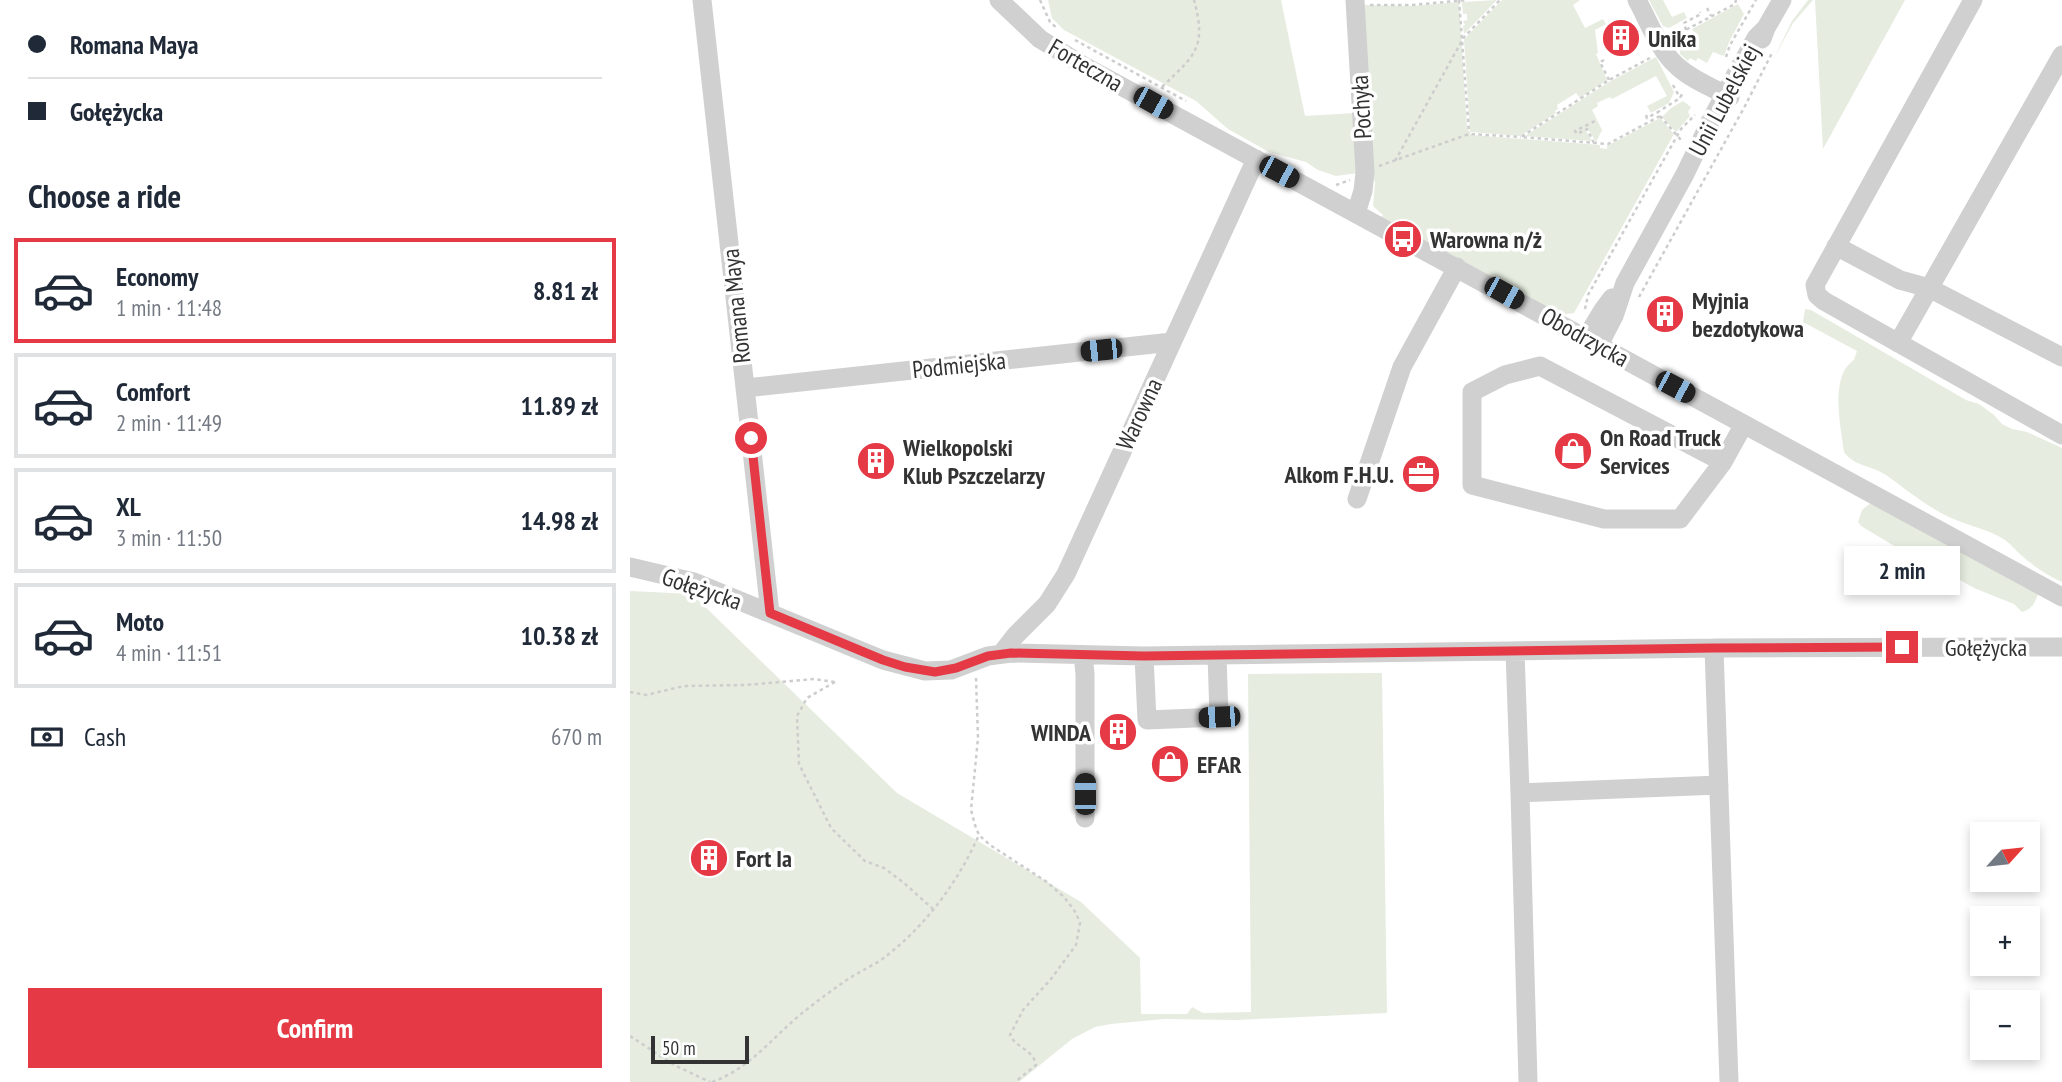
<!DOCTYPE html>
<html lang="en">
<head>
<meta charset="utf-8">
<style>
	:root { --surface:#fff; --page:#f2f2f3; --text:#1f2937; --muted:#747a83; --line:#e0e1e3; --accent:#e63946 }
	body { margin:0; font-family:"PT Sans Narrow",sans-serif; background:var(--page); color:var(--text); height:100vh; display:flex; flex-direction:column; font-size:26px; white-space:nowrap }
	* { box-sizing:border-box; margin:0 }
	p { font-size:23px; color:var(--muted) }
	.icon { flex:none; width:38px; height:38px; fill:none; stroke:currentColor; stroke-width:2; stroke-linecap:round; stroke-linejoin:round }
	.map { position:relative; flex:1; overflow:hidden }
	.side { display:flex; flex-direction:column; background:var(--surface); width:630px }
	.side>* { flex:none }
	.top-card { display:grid; align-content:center; height:154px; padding:0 28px; background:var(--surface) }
	.needle { width:46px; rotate:63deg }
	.buttons { position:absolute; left:1340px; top:822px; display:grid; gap:14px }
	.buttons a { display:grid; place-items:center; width:70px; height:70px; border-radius:0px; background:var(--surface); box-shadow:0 4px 10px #0003; font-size:35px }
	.scale { position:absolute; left:21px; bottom:18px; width:98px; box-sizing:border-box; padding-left:7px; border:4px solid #333; border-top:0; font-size:19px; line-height:24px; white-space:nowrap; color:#333; -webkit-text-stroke:5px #fff; paint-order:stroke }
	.end { position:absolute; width:32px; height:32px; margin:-16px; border:9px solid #e63946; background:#fff; box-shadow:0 0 0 4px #fff }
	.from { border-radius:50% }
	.bubble { position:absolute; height:49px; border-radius:0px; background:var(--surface); box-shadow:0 4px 10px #0003; font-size:23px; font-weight:800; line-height:49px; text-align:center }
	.car { position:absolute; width:21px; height:42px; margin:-21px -10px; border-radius:9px; box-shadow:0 0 5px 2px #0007; background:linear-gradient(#222 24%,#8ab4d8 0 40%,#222 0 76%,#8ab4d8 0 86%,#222 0) }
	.top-card b { display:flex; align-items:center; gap:24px; height:66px; font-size:26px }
	.top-card b+b { border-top:2px solid var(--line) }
	.top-card i { width:18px; height:18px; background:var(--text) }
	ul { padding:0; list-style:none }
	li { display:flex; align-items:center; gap:21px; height:105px; margin:0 14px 10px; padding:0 14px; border:4px solid var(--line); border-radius:0px }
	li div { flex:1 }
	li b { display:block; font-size:26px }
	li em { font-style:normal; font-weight:800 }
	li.active { border-color:var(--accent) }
	li>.icon { width:63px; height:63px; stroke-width:1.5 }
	h2 { padding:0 28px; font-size:32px; line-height:84px }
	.pay { display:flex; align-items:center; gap:18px; height:77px; padding:0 28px; font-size:26px }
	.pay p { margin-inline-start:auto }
	.button { display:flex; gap:14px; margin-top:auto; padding:14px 28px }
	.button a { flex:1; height:80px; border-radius:0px; background:var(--accent); color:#fff; font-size:28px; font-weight:800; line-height:80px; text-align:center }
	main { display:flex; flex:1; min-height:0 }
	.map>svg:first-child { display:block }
	.green { fill:#e6ecdf }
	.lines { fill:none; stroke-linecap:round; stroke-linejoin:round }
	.path { stroke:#cdcdcd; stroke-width:2.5; stroke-dasharray:3.5 3.5; stroke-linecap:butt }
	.minor { stroke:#d0d0d0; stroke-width:19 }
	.route { stroke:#e63946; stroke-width:9 }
	.labels { text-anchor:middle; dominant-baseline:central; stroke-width:7; stroke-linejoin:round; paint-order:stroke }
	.poi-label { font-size:24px; font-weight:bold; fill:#333; stroke:#fff; text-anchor:start }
	.street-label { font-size:24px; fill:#333; stroke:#fff }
</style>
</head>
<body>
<main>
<section class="side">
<div class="top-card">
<b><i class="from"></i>Romana Maya</b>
<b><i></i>Gołężycka</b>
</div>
<h2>Choose a ride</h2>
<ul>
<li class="active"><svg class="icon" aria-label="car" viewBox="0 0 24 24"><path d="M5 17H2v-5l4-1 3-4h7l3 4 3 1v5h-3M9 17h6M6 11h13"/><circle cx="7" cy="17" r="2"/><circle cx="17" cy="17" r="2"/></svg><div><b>Economy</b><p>1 min · 11:48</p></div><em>8.81 zł</em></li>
<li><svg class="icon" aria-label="car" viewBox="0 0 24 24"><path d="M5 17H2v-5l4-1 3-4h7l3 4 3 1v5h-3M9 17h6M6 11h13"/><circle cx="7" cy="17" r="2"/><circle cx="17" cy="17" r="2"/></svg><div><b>Comfort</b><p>2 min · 11:49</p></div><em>11.89 zł</em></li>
<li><svg class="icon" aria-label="car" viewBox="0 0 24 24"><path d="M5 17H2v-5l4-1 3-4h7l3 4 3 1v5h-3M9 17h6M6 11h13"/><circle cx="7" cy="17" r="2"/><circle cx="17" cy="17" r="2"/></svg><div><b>XL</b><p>3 min · 11:50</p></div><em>14.98 zł</em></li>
<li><svg class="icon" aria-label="car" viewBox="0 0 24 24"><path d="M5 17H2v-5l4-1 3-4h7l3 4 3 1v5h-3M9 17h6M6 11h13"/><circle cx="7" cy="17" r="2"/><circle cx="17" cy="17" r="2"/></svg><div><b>Moto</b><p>4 min · 11:51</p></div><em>10.38 zł</em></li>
</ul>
<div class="pay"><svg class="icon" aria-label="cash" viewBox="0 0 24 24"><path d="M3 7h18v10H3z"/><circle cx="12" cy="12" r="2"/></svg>Cash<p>670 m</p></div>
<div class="button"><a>Confirm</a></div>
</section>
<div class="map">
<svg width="1432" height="1082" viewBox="0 0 1432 1082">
	<rect width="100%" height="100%" fill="#fff"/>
	<path class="green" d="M418,0H651L675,116L725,113L728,173L706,176L688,170L676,162L639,152L598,129L566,101L434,30L422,18Z
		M867,0L834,34L833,26L835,25L833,21L837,20V14H833L832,2Z
		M872,0H950L943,5L955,28L973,19L976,24L965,30L968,53L966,54L977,80L950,98L946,93L927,105L928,109L925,111L926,113L890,136L840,132L834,39Z
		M1019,0H1033L1042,17L1054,12L1057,18L1039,28L1033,26Z
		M1178,0H1275L1193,149L1185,0H1183L1163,23L1144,58L1162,21Z
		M829,2L837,128L841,135L970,145V148L977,149V146L1030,118L1044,134L944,313L929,315L750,219L753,215L743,206L745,183L743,176L734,5L781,6Z
		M1108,4L1114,14L1099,42L1094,56L1083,52L1077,63L1068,58L1066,61L1060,58L1058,61L1050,54V50L1063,43L1057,31L1061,34L1064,32L1062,29Z
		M1026,57L1044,92L1039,103L1021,113L1017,106L1037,96L1026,76L982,99L980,97L967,103L968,106L962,110L972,130L966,142L958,129L956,131L962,141L895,136L979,82Z
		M1053,101L1061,107L1058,112L1060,116L1046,132L1032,117L1041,108Z
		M1175,309L1181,310L1336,400L1349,404L1364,415L1372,424L1382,429L1397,432L1432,448V582C1417,575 1403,566 1391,555C1386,551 1381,544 1375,540C1359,529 1337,526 1319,517C1296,506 1277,490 1256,475C1241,465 1225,467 1214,452C1211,428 1199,376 1224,360L1227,351L1173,322Z
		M1242,502L1409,592C1405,602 1403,609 1392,612L1384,604L1344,588L1316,572L1281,556L1231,526L1228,522L1232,510Z
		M0,591L62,594L267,793L451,902L510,958L511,1014H557L562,1007L573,1013L621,1012L618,674L752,673L757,1013L607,1020L534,1019L481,1024L465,1027L442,1039L389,1082H0Z"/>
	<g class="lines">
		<path class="path" d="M410,0L420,22L428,29
			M829,0L839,133
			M740,5H782L837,0
			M1077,8L1081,16
			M1056,30L1054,23L1071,14L1070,12
			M1044,36L1105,4L1106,0
			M445,40L556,101
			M1096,57L1100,45L1126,0
			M1020,58L979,80L891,137L978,144L1030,116L1028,112L1050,98L1053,92
			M974,60L970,62L979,80
			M1043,85L1050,98
			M532,87C565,55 577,48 564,0
			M1016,115L1017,118L1028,112
			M1030,116L1051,140
			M964,143L957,129L947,134L945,131L967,120
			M765,161L834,37L870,0
			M749,166L839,134L891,137
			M706,185L720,180
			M1009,297L1115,106L1143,51
			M955,309L958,295L1047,136L1051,129L1065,115
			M346,678L348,738L341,810L345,825L349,835L360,845L417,882L434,897L446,913L450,923L446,945L421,979L393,1010L380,1035C386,1048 403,1049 406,1065L385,1082
			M205,682L177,698L167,716L169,764L201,828L235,861L254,868L274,883L303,909
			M0,692L16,695L54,686L116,685L184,679L205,682
			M0,1036L46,1066L80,1082
			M82,1082C119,1069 141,1039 171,1014C186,1002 202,990 218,979C229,972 240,967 251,960C294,928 327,884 349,835"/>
		<path class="minor" d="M72,0L140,613
			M369,0L410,39L454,66L1432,597
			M725,0L735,172L733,191L726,213
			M1007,0C1019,22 1029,50 1047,66C1062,80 1083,88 1100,97
			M1343,0L1185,285L1187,295L1194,301L1432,435
			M1132,39L1136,28L1152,0
			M1206,246L1270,280L1299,288L1432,357
			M956,338L973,310L982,298
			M1268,343L1432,55
			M969,345L984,316L995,283L1055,174L1080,122L1106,74L1126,38L1136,28
			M116,388L542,342
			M1093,462L1050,519H974L842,485V392L875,375L910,366L1093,462L1114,424
			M727,499L772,367L827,267
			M0,567L64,582L253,660L295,671L321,670L358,656L381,653L514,656L1084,648L1432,647
			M1084,648L1099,1082
			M885,651L890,793L1089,785
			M371,654L385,636L417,604L436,574L626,159
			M453,655L455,674V818
			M514,656L517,720L589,717L587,655
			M890,793L898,1082"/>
	</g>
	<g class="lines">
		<path class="route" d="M121,438L140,613L253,660L275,667L305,672L326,668L358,656L381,653L514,656L1084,648L1272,647"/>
	</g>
	<defs>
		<g id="building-disc" transform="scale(2.0125)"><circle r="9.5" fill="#e63946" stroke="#fff"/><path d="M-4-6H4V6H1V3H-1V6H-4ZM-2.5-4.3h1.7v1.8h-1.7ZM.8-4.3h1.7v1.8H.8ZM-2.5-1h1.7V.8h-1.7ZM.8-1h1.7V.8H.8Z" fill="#fff"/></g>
		<g id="bus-disc" transform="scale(2.0125)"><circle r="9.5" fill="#e63946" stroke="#fff"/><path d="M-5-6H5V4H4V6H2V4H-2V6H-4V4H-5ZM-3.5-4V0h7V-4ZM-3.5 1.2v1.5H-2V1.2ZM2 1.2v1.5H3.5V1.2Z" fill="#fff"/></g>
		<g id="shop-disc" transform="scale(2.0125)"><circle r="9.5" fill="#e63946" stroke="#fff"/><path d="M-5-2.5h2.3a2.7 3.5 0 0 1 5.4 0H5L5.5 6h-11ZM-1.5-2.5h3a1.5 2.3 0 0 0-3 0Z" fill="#fff"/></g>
		<g id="office-disc" transform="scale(2.0125)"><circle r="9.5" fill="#e63946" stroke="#fff"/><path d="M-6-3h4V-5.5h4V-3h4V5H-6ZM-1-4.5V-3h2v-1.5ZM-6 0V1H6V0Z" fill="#fff"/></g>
	</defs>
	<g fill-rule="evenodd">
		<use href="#building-disc" x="991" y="38"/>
		<use href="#bus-disc" x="773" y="239"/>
		<use href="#building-disc" x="1035" y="314"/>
		<use href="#shop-disc" x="943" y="451"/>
		<use href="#building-disc" x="246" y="461"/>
		<use href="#office-disc" x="791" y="474"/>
		<use href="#building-disc" x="488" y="732"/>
		<use href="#shop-disc" x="540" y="764"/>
		<use href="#building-disc" x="79" y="858"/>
	</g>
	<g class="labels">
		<g class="poi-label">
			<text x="1018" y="38">Unika</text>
			<text x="800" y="239">Warowna n/ż</text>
			<text x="1062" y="300">Myjnia<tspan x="1062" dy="28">bezdotykowa</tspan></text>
			<text x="970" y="437">On Road Truck<tspan x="970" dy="28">Services</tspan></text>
			<text x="273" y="447">Wielkopolski<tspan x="273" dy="28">Klub Pszczelarzy</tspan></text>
			<text x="764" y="474" text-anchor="end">Alkom F.H.U.</text>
			<text x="461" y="732" text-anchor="end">WINDA</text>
			<text x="567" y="764">EFAR</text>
			<text x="106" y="858">Fort Ia</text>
		</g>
		<g class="street-label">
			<text transform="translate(456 65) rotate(30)">Forteczna</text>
			<text transform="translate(1094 100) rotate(-62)">Unii Lubelskiej</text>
			<text transform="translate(731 107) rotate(-93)">Pochyła</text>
			<text transform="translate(106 306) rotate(-96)">Romana Maya</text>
			<text transform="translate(955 337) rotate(29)">Obodrzycka</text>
			<text transform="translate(329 365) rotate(-6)">Podmiejska</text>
			<text transform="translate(509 414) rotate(-65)">Warowna</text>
			<text transform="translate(72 589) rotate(19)">Gołężycka</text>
			<text x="1356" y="647">Gołężycka</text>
		</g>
	</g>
</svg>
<div class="buttons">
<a><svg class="needle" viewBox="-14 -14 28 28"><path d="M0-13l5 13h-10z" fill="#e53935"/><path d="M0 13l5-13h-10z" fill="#747a83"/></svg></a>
<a>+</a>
<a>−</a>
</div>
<div class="scale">50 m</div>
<i class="end from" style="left:121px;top:438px"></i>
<i class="end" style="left:1272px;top:647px"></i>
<div class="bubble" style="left:1214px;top:546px;width:116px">2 min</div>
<i class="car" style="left:523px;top:103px;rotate:119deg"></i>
<i class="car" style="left:649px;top:172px;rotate:118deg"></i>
<i class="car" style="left:874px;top:293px;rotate:119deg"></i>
<i class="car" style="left:471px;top:350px;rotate:264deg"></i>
<i class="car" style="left:1045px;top:387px;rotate:118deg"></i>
<i class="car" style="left:589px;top:717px;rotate:268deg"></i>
<i class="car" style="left:455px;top:794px;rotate:0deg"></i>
</div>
</main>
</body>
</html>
